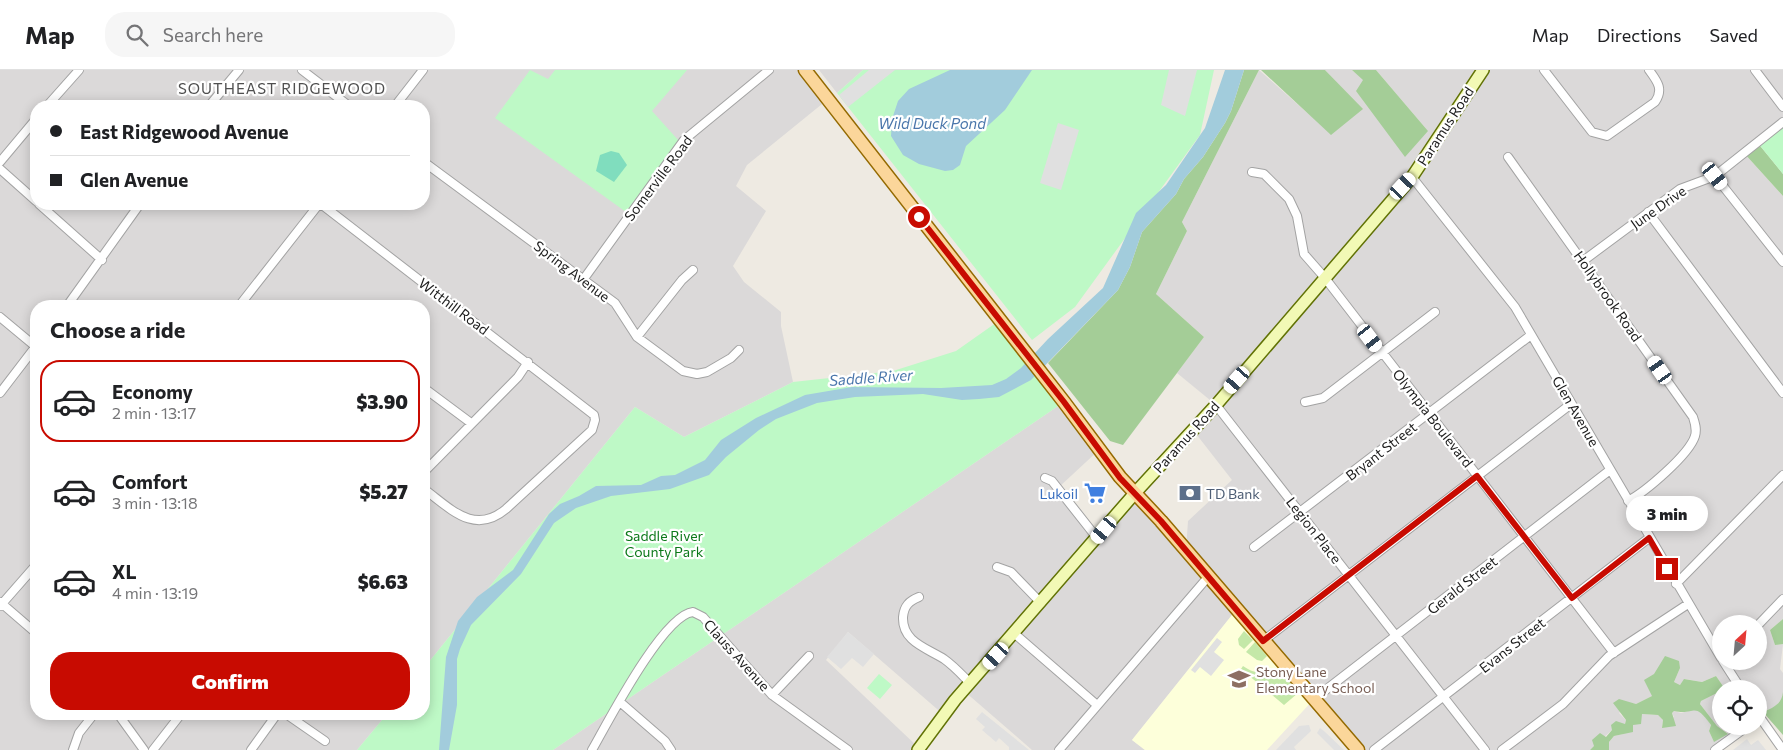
<!DOCTYPE html>
<html lang="en">
<head>
<meta charset="utf-8">
<style>
	:root { --surface:#fff; --page:#f6f6f6; --text:#202124; --muted:#757577; --line:#e0e0e0; --accent:#c80b01 }
	body { margin:0; font-family:Commissioner,sans-serif; background:var(--page); color:var(--text); height:100vh; display:flex; flex-direction:column; font-size:19px; white-space:nowrap }
	* { box-sizing:border-box; margin:0 }
	p { font-size:16px; color:var(--muted) }
	.icon { flex:none; width:28px; height:28px; fill:none; stroke:currentColor; stroke-width:2; stroke-linecap:round; stroke-linejoin:round }
	.map { position:relative; flex:1; overflow:hidden }
	.panel { position:absolute; left:30px; top:230px; width:400px; height:420px; display:flex; flex-direction:column; background:var(--surface); border-radius:20px; box-shadow:0 2px 12px #0003 }
	.panel>* { flex:none }
	.top-card { position:absolute; left:30px; top:30px; width:400px; height:110px; border-radius:20px; box-shadow:0 2px 12px #0003; display:grid; align-content:center; height:110px; padding:0 20px; background:var(--surface) }
	.needle { width:32px; rotate:26deg }
	.tools { position:absolute; left:1712px; top:545px; display:grid; gap:10px }
	.tools a { display:grid; place-items:center; width:55px; height:55px; border-radius:50%; background:var(--surface); box-shadow:0 2px 12px #0003; font-size:25px }
	.end { position:absolute; width:22px; height:22px; margin:-11px; border:6px solid #c80b01; background:#fff; box-shadow:0 0 0 2px #fff }
	.from { border-radius:50% }
	.bubble { position:absolute; height:35px; border-radius:18px; background:var(--surface); box-shadow:0 2px 12px #0003; font-size:16px; font-weight:800; line-height:35px; text-align:center }
	.car { position:absolute; width:15px; height:30px; margin:-15px -8px; border-radius:6px; box-shadow:0 0 4px 1px #0007; background:linear-gradient(#fff 24%,#345 0 40%,#fff 0 76%,#345 0 86%,#fff 0) }
	.top-card b { display:flex; align-items:center; gap:18px; height:48px; font-size:19px }
	.top-card b+b { border-top:1px solid var(--line) }
	.top-card i { width:12px; height:12px; background:var(--text) }
	ul { padding:0; list-style:none }
	li { display:flex; align-items:center; gap:15px; height:82px; margin:0 10px 8px; padding:0 10px; border:2px solid transparent; border-radius:20px }
	li div { flex:1 }
	li b { display:block; font-size:19px }
	li em { font-style:normal; font-weight:800 }
	li.selected { border-color:var(--accent) }
	li>.icon { width:45px; height:45px; stroke-width:1.5 }
	h2 { padding:0 20px; font-size:22px; line-height:60px }
	.button { display:flex; gap:10px; margin-top:auto; padding:10px 20px }
	.button a { flex:1; height:58px; border-radius:20px; background:var(--accent); color:#fff; font-size:20px; font-weight:800; line-height:58px; text-align:center }
	header { display:flex; align-items:center; gap:30px; box-sizing:border-box; height:70px; padding:0 25px; background:var(--surface); border-bottom:1px solid var(--line) }
	header strong { font-size:24px }
	nav { display:flex; gap:28px; margin-inline-start:auto; font-size:18px }
	.search { width:350px; height:45px; background:var(--page); display:flex; align-items:center; gap:12px; box-sizing:border-box; padding:0 18px; border-radius:20px; color:var(--muted); font-size:19px }
	.map>svg:first-child { display:block }
	.residential { fill:#dbd9d9; fill-rule:evenodd }
	.education { fill:#fdffda }
	.grass { fill:#c4e8a8 }
	.forest { fill:#a4cd97 }
	.park { fill:#bef9c6 }
	.pitch { fill:#80ddbe }
	.parking { fill:#e0e0e0 }
	.water { fill:#a2ccdc }
	.lines { fill:none; stroke-linecap:round; stroke-linejoin:round }
	.street-casing { stroke:#a3a3a3; stroke-width:10 }
	.secondary-casing { stroke:#617205; stroke-width:14 }
	.primary-casing { stroke:#946a01; stroke-width:15 }
	.street { stroke:#fff; stroke-width:8 }
	.secondary { stroke:#f2f9b5; stroke-width:11 }
	.primary { stroke:#fbd69a; stroke-width:12 }
	.route { stroke:#c80b01; stroke-width:6 }
	.labels { text-anchor:middle; dominant-baseline:central; stroke-width:4.5; stroke-linejoin:round; paint-order:stroke }
	.street-label { font-size:14px; fill:#1c1c1c; stroke:#fff }
	.shop-label { font-size:14px; fill:#366cbe; stroke:#fff; text-anchor:end }
	.service-label { font-size:14px; fill:#4e5e75; stroke:#fff; text-anchor:start }
	.park-label { font-size:14px; fill:#0c791a; stroke:#fff }
	.education-label { font-size:14px; fill:#785e54; stroke:#fff; text-anchor:start }
	.neighbourhood-label { font-size:15px; letter-spacing:1px; fill:#4f4f4f; stroke:#fff }
	.water-label { font-size:15px; font-style:italic; fill:#4a76ab; stroke:#fff }
</style>
</head>
<body>
<header>
<strong>Map</strong>
<div class="search"><svg class="icon" aria-label="search" viewBox="0 0 24 24"><circle cx="10" cy="10" r="6"/><path d="M15 15l6 6"/></svg>Search here</div>
<nav><a>Map</a><a>Directions</a><a>Saved</a></nav>
</header>
<div class="map">
<svg width="1783" height="680" viewBox="0 0 1783 680">
	<rect width="100%" height="100%" fill="#eeeae2"/>
	<path class="residential" d="M0,0H805L827,30L747,95L736,116L766,141L733,196L744,212L781,242V256L793,312L684,367L635,337L424,598V236H36V644H387L357,680H0ZM36,36H424V134H36Z
		M819,0H863L837,23Z
		M1259,0L1331,64L1362,39L1325,0H1352L1428,61L1376,0H1783V52L1744,83L1783,126V549L1770,560L1775,575L1783,574L1780,599L1783,603V628L1774,638L1759,642V619H1725L1716,606L1702,612L1685,609L1680,615L1674,612L1680,598L1652,626L1636,634L1629,633L1619,643L1626,650L1625,654L1612,660L1590,680H1358L1236,540L1132,670L1145,680H1032L964,621L944,645L848,562L826,590L919,678L918,680H553L1064,332L1100,379L1058,418L1097,468L1135,423L1186,480L1188,451L1232,410L1193,360L1216,335L1177,303L1204,267L1156,224L1187,161L1182,152ZM1721,554H1759V591H1721Z
		M1721,621V656H1748L1715,680H1609V672L1614,666L1623,664L1642,644L1658,645L1663,650L1662,657L1674,647L1672,643L1674,641L1681,643L1696,639L1702,642L1711,655L1709,661L1714,671L1728,663L1717,656L1700,634L1701,631Z"/>
	<path class="education" d="M1236,540L1314,629L1267,680H1145L1132,670Z"/>
	<path class="grass" d="M1244,561L1253,570L1244,579L1239,575L1238,569Z
		M1255,572L1267,586L1262,591L1257,590L1246,582Z
		M1243,596C1262,609 1268,598 1278,602C1286,605 1292,616 1298,623L1284,635L1241,599Z"/>
	<path class="forest" d="M1244,0H1259L1182,152L1187,161L1156,224L1204,267L1123,375L1110,371L1048,293L1118,220L1130,197L1142,162L1176,124L1184,109L1203,87L1225,53L1231,41Z
		M1261,0H1325L1363,39L1331,65Z
		M1352,0H1376L1428,61L1405,87L1356,21L1363,10Z
		M1757,72L1783,104V126L1744,83Z
		M1783,549V574L1775,575L1770,560Z
		M1665,586L1679,591L1680,598L1674,612L1680,615L1684,609L1702,612L1716,606L1725,619L1701,631L1700,634L1717,656L1728,664L1714,672L1709,661L1711,655C1693,630 1696,646 1674,641L1672,643L1676,656L1662,658L1663,650L1658,645L1642,644L1641,654L1633,655V662L1614,666L1609,672V680H1590L1594,676L1592,670L1600,663L1606,667L1612,660L1611,655L1616,651L1625,654L1626,650L1613,633L1619,629L1636,634L1652,626L1644,610L1654,604Z
		M1783,622V665L1763,642C1773,638 1782,634 1783,622Z"/>
	<path class="park" d="M530,0L548,9L555,0H687L652,41L679,71L626,142L495,48Z
		M863,0H1214L1200,65L1075,237L1032,270L837,23Z
		M1783,52V104L1757,72Z
		M1000,250L1064,332L553,680H357L387,644H424V598L635,337L684,367L793,312L893,301L956,281Z
		M879,604L892,615L880,629L867,618Z"/>
	<path class="pitch" d="M611,81L619,83L627,95L614,112L596,101L600,85Z"/>
	<path class="parking" d="M869,0H895L848,37L839,25Z
		M1169,0H1197L1185,46L1161,35Z
		M1058,53L1079,60L1061,120L1040,113Z
		M848,562L874,584L863,597L852,588L841,599L827,587Z
		M1217,568L1222,572L1214,582L1224,590L1211,606L1200,597L1195,603L1191,600Z
		M982,642L1029,680H1009V677L999,668L996,672L982,660L985,657L976,649Z
		M1309,655L1311,661L1294,677L1296,680H1276L1299,656Z
		M1320,658L1324,661L1344,680H1334L1317,663Z
		M1747,669L1751,675L1758,670L1766,680H1733Z"/>
	<path class="water" d="M950,0H1032L1005,40L966,76L960,95L953,100L945,101L919,94L903,85L891,66L892,49L898,31L909,19Z
		M1225,0H1244L1231,41L1225,53L1203,87L1184,109L1176,124L1142,162L1130,197L1118,220L1031,310L999,327L979,329L962,330L923,324L855,327L817,333L776,349L759,360L726,387L709,405L670,419L611,426L576,438L554,453L521,504L471,555L460,579L457,589V635L449,680H439L446,587L458,551L477,527L513,500L549,444L560,434L579,426L596,416L641,415L661,406L675,405L705,390L721,370L756,348L805,325L852,317L941,318L992,315L1006,309L1021,298L1048,269L1103,218L1136,143L1166,115L1205,58Z"/>
	<g class="lines">
		<g class="street-casing">
			<path id="street" d="M302,0L349,36
				M1544,0L1592,62L1607,66L1655,32C1664,19 1657,11 1649,0
				M1755,0L1783,37
				M47,36L79,0
				M209,36L239,0
				M395,36L423,0
				M1508,87L1693,347C1695,353 1697,359 1695,366C1689,385 1645,422 1628,431
				M0,92L36,49
				M424,92L615,233L637,267L683,301L697,304L707,302L731,288L739,280
				M0,99L36,131
				M1252,102L1264,104L1289,129L1297,146L1304,184L1325,208L1614,583
				M1715,106L1783,192
				M1412,107L1515,237L1721,588
				M39,134L102,190
				M321,134L594,345L595,350L592,360L506,439C474,466 450,438 424,419
				M1648,142L1783,323
				M1583,191L1680,119L1715,106L1783,52
				M583,210L684,70L769,0
				M67,236L140,134
				M239,236L319,134
				M0,247L36,277
				M637,267L682,210L693,200
				M424,318L471,353
				M0,323L36,276
				M1305,332L1323,328L1435,242
				M1216,335L1485,680
				M424,402L518,307L528,292
				M1045,408L1052,411L1097,468
				M1254,477L1531,265
				M997,497L1011,502L1041,533
				M1676,514L1783,405
				M919,527C909,531 904,536 903,547C902,572 927,578 944,589C954,596 962,605 970,613
				M0,532L36,563
				M0,536L36,495
				M1759,554L1783,529
				M1015,564L1097,635
				M1263,571L1571,334
				M1723,591L1741,619
				M772,625L809,586
				M1314,629L1610,400
				M620,632L665,671L671,680
				M118,644L144,680
				M286,644L325,671
				M1759,646L1783,680
				M73,680L79,663L94,644
				M153,680L181,644
				M251,680L277,644
				M592,680C608,652 663,545 693,542L703,547L772,625L848,680
				M1059,680L1208,507
				M1374,680L1649,468
				M1502,680L1563,634L1609,586L1688,534
				M1715,680L1748,656"/>
		</g>
		<g class="secondary-casing">
			<path id="secondary" d="M918,680L955,630L1135,423L1216,335L1412,107L1483,0"/>
		</g>
		<g class="primary-casing">
			<path id="primary" d="M805,0L1064,332L1120,407L1161,451L1358,680"/>
		</g>
		<use href="#street" class="street"/>
		<use href="#secondary" class="secondary"/>
		<use href="#primary" class="primary"/>
	</g>
	<g class="lines">
		<path class="route" d="M919,147L1064,332L1120,408L1161,451L1263,571L1477,406L1572,528L1649,468L1667,499"/>
	</g>
	<defs>
		<g id="supermarket-bare" transform="scale(1.725)"><path d="M-6-5.5h2.5l.6 2H6L4.5 2H-2.5L-4.4-4H-6ZM-1.5 3.2a1.3 1.3 0 1 0 .1 0ZM3 3.2a1.3 1.3 0 1 0 .1 0Z" fill="#3f7fe0" stroke="#fff" stroke-width="2.5" paint-order="stroke"/></g>
		<g id="bank-bare" transform="scale(1.725)"><path d="M-6-4H6V4H-6ZM0-2.3a2.3 2.3 0 1 0 0 4.6a2.3 2.3 0 1 0 0-4.6Z" fill="#5c6f8a" stroke="#fff" stroke-width="2.5" paint-order="stroke"/></g>
		<g id="school-bare" transform="scale(1.725)"><path d="M0-5L7-2L0 1L-7-2ZM-4 1L0 2.5L4 1V4Q0 6-4 4Z" fill="#8d6e63" stroke="#fff" stroke-width="2.5" paint-order="stroke"/></g>
	</defs>
	<g fill-rule="evenodd">
		<use href="#supermarket-bare" x="1095" y="423"/>
		<use href="#bank-bare" x="1190" y="423"/>
		<use href="#school-bare" x="1239" y="609"/>
	</g>
	<g class="labels">
		<g class="street-label">
			<text transform="translate(1445 56) rotate(-57)">Paramus Road</text>
			<text transform="translate(658 108) rotate(-53)">Somerville Road</text>
			<text transform="translate(1658 137) rotate(-35)">June Drive</text>
			<text transform="translate(572 201) rotate(37)">Spring Avenue</text>
			<text transform="translate(1608 226) rotate(55)">Hollybrook Road</text>
			<text transform="translate(454 236) rotate(37)">Witthill Road</text>
			<text transform="translate(1576 341) rotate(60)">Glen Avenue</text>
			<text transform="translate(1433 348) rotate(52)">Olympia Boulevard</text>
			<text transform="translate(1186 367) rotate(-48)">Paramus Road</text>
			<text transform="translate(1381 381) rotate(-38)">Bryant Street</text>
			<text transform="translate(1314 460) rotate(52)">Legion Place</text>
			<text transform="translate(1462 515) rotate(-38)">Gerald Street</text>
			<text transform="translate(1512 575) rotate(-38)">Evans Street</text>
			<text transform="translate(737 585) rotate(48)">Clauss Avenue</text>
		</g>
		<g class="shop-label">
			<text x="1078" y="423">Lukoil</text>
		</g>
		<g class="service-label">
			<text x="1206" y="423">TD Bank</text>
		</g>
		<g class="park-label">
			<text x="664" y="465">Saddle River<tspan x="664" dy="16">County Park</tspan></text>
		</g>
		<g class="education-label">
			<text x="1256" y="601">Stony Lane<tspan x="1256" dy="16">Elementary School</tspan></text>
		</g>
		<g class="neighbourhood-label">
			<text x="282" y="18">SOUTHEAST RIDGEWOOD</text>
		</g>
		<g class="water-label">
			<text x="932" y="53">Wild Duck Pond</text>
			<text transform="translate(871 307) rotate(-4)">Saddle River</text>
		</g>
	</g>
</svg>
<div class="tools">
<a><svg class="needle" viewBox="-14 -14 28 28"><path d="M0-13l5 13h-10z" fill="#e53935"/><path d="M0 13l5-13h-10z" fill="#757577"/></svg></a>
<a><svg class="icon" aria-label="locate" viewBox="0 0 24 24"><circle cx="12" cy="12" r="6"/><path d="M12 2v4M12 18v4M2 12h4M18 12h4"/></svg></a>
</div>
<i class="end from" style="left:919px;top:147px"></i>
<i class="end" style="left:1667px;top:499px"></i>
<div class="bubble" style="left:1626px;top:426px;width:82px">3 min</div>
<i class="car" style="left:1715px;top:106px;rotate:141deg"></i>
<i class="car" style="left:1403px;top:116px;rotate:43deg"></i>
<i class="car" style="left:1370px;top:268px;rotate:143deg"></i>
<i class="car" style="left:1660px;top:300px;rotate:325deg"></i>
<i class="car" style="left:1237px;top:310px;rotate:221deg"></i>
<i class="car" style="left:1104px;top:460px;rotate:220deg"></i>
<i class="car" style="left:996px;top:586px;rotate:222deg"></i>
<div class="top-card">
<b><i class="from"></i>East Ridgewood Avenue</b>
<b><i></i>Glen Avenue</b>
</div>
<section class="panel">
<h2>Choose a ride</h2>
<ul>
<li class="selected"><svg class="icon" aria-label="car" viewBox="0 0 24 24"><path d="M5 17H2v-5l4-1 3-4h7l3 4 3 1v5h-3M9 17h6M6 11h13"/><circle cx="7" cy="17" r="2"/><circle cx="17" cy="17" r="2"/></svg><div><b>Economy</b><p>2 min · 13:17</p></div><em>$3.90</em></li>
<li><svg class="icon" aria-label="car" viewBox="0 0 24 24"><path d="M5 17H2v-5l4-1 3-4h7l3 4 3 1v5h-3M9 17h6M6 11h13"/><circle cx="7" cy="17" r="2"/><circle cx="17" cy="17" r="2"/></svg><div><b>Comfort</b><p>3 min · 13:18</p></div><em>$5.27</em></li>
<li><svg class="icon" aria-label="car" viewBox="0 0 24 24"><path d="M5 17H2v-5l4-1 3-4h7l3 4 3 1v5h-3M9 17h6M6 11h13"/><circle cx="7" cy="17" r="2"/><circle cx="17" cy="17" r="2"/></svg><div><b>XL</b><p>4 min · 13:19</p></div><em>$6.63</em></li>
</ul>
<div class="button"><a>Confirm</a></div>
</section>
</div>
</body>
</html>
